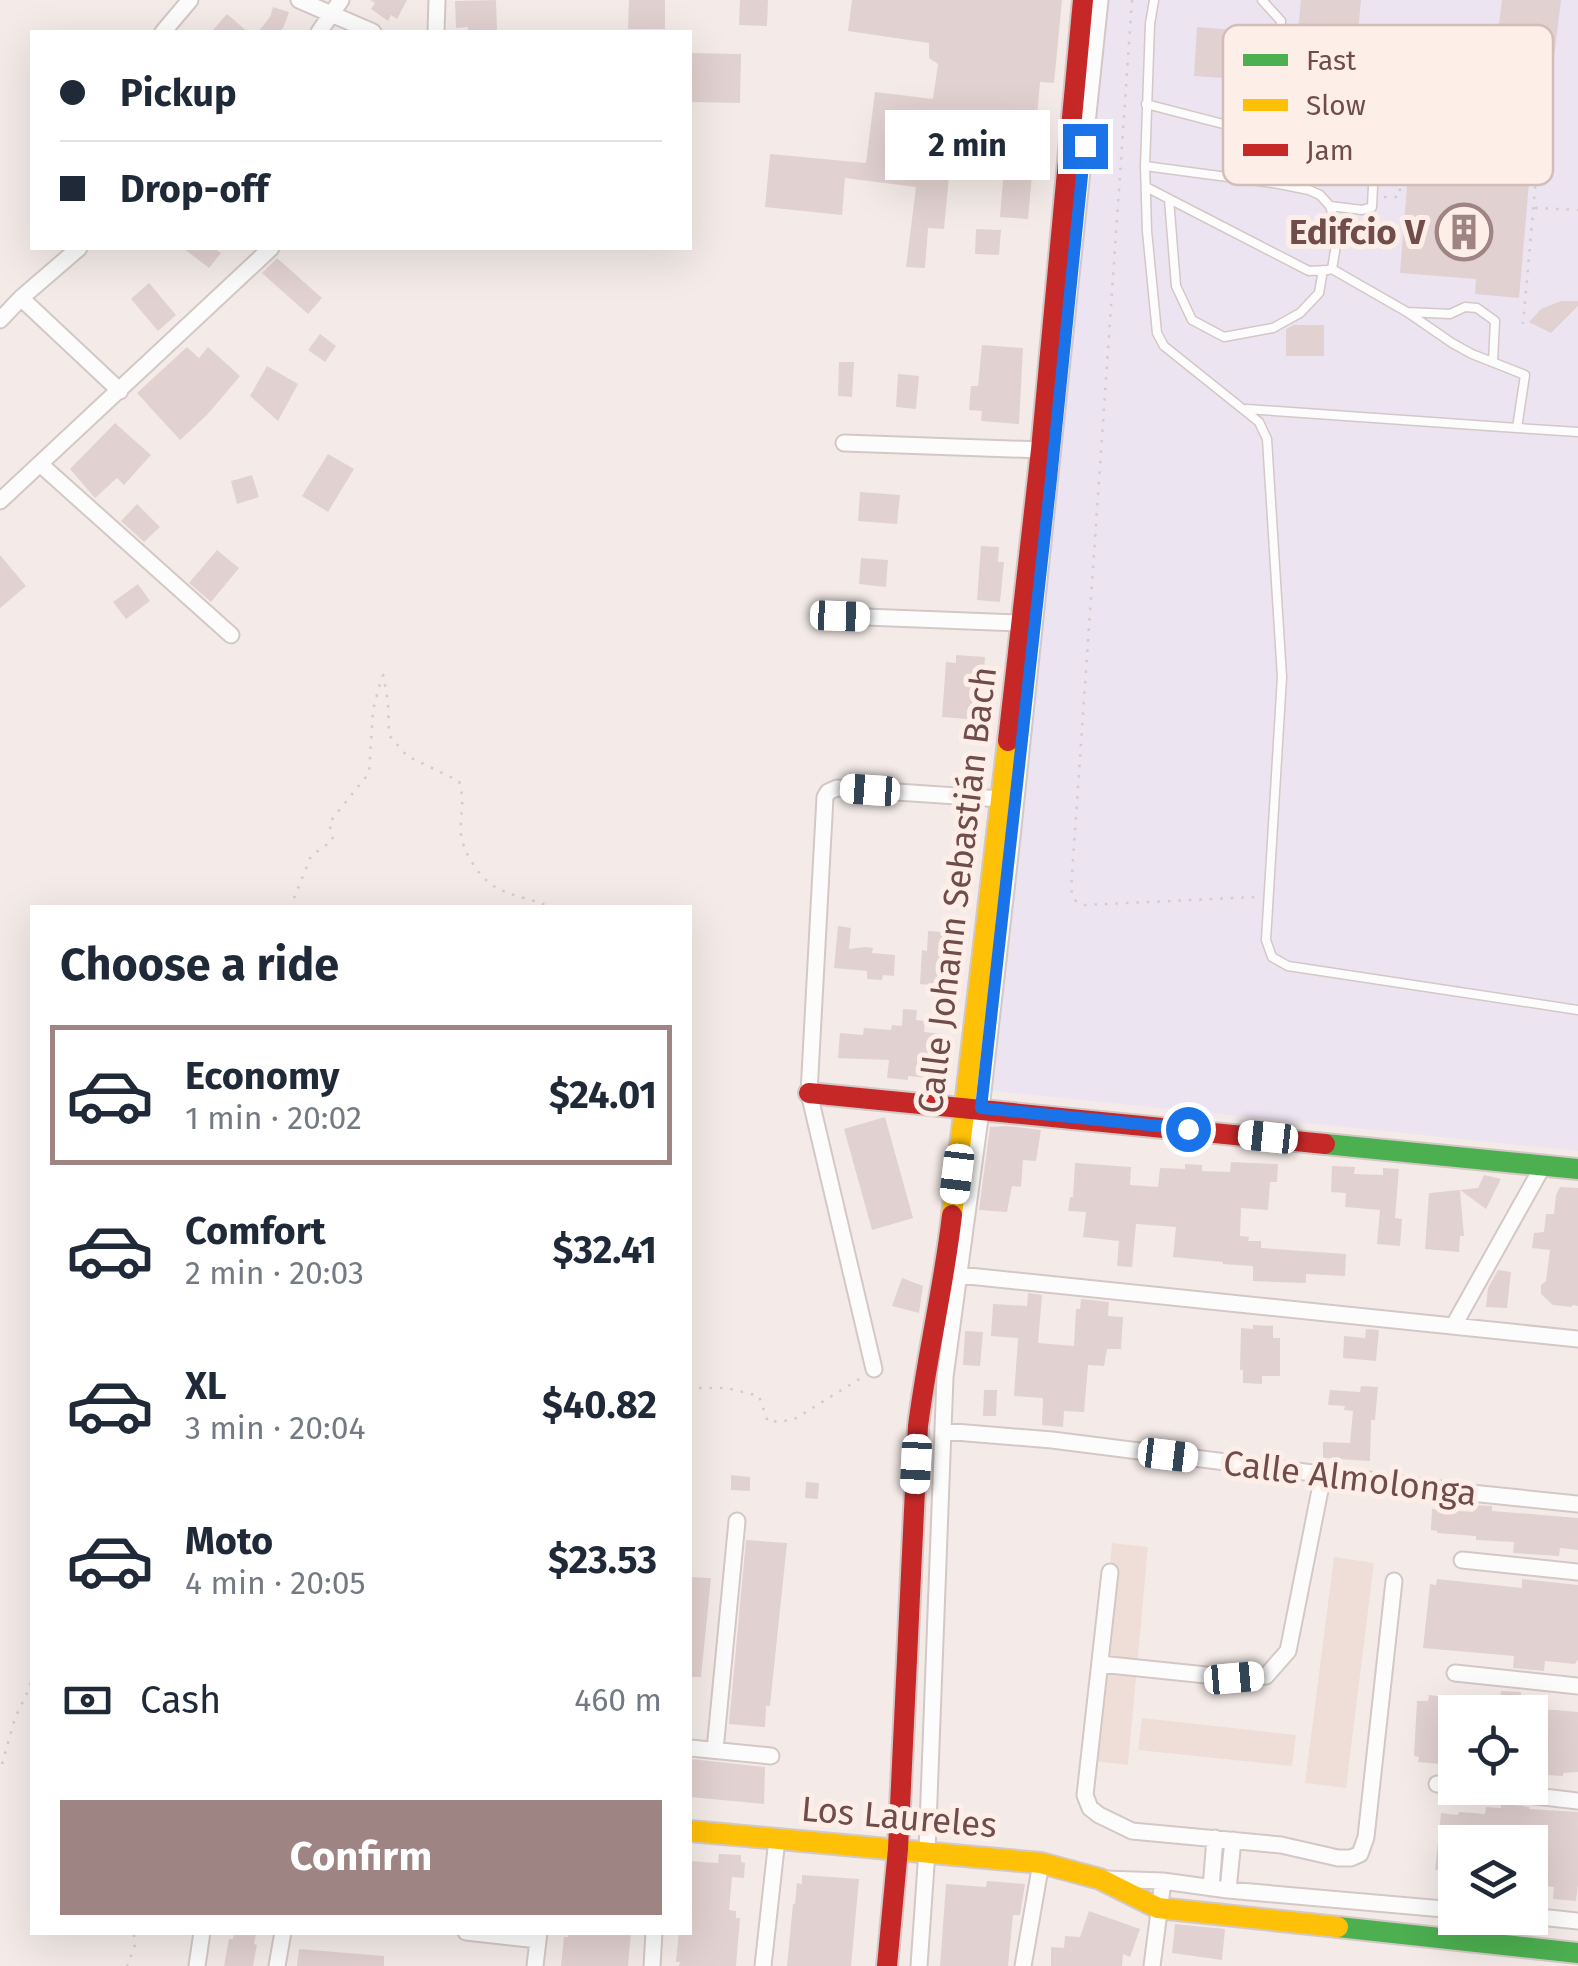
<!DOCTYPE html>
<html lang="en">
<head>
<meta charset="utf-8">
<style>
	:root { --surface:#fff; --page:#f2f2f3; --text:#1f2937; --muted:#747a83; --line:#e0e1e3; --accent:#9e8482 }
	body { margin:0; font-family:"Fira Sans",sans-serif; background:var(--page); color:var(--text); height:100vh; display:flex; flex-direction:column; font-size:38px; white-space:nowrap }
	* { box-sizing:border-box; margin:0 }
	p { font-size:32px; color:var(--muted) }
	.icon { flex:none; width:55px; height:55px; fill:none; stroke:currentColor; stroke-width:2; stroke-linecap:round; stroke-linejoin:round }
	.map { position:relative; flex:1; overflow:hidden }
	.drawer { position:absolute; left:30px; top:905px; width:662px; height:1030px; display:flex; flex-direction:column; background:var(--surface); border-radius:0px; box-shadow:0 10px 40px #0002 }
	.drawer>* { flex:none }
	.top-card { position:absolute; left:30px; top:30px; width:662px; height:220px; border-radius:0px; box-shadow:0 10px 40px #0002; display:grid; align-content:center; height:220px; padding:0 30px; background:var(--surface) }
	.controls { position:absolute; left:1438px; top:1695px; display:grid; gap:20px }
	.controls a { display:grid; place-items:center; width:110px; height:110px; border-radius:0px; background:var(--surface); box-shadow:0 10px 40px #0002; font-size:50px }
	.end { position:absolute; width:45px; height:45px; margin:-22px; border:12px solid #1a73e8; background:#fff; box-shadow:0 0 0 5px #fff }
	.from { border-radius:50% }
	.bubble { position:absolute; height:70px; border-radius:0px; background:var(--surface); box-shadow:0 10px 40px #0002; font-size:32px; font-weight:700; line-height:70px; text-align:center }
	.car { position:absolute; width:30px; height:60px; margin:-30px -15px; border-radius:12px; box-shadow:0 0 8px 2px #0007; background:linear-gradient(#fff 24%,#345 0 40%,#fff 0 76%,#345 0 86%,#fff 0) }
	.top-card b { display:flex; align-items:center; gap:35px; height:95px; font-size:38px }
	.top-card b+b { border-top:2px solid var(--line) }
	.top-card i { width:25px; height:25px; background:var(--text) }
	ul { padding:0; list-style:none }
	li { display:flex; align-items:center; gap:30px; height:140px; margin:0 20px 15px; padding:0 10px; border:5px solid transparent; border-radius:0px }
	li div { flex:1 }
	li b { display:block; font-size:38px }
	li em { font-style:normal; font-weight:700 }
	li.selected { border-color:var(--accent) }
	li>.icon { width:90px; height:90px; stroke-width:1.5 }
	h2 { padding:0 30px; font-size:45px; line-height:120px }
	.pay { display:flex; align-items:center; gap:25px; height:110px; padding:0 30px; font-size:38px }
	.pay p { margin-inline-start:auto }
	.primary-button { display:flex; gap:20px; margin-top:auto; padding:20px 30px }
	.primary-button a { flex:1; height:115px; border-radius:0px; background:var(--accent); color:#fff; font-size:40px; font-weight:700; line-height:115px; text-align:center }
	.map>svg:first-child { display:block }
	.residential { fill:#efded8 }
	.education { fill:#ece4f0 }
	.building { fill:#e1d1d0 }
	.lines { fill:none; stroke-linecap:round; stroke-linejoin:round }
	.lane-casing { stroke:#d3c8c5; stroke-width:11 }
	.street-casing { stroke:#d3c8c5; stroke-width:19 }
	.fast-casing { stroke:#d4c8c6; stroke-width:24 }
	.slow-casing { stroke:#d4c8c6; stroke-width:24 }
	.jam-casing { stroke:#d4c8c6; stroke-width:24 }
	.path { stroke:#d5cbca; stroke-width:2.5; stroke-dasharray:2.5 8; stroke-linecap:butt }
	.lane { stroke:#fdfcfc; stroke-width:8 }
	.street { stroke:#fdfcfc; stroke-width:15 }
	.fast { stroke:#4caf50; stroke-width:20 }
	.slow { stroke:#ffc107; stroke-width:20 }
	.jam { stroke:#c62828; stroke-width:20 }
	.route { stroke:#1a73e8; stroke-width:12 }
	.labels { text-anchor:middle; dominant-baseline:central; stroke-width:10; stroke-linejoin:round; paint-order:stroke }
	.poi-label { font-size:35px; font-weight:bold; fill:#704c4b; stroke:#feeee8; text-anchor:end }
	.street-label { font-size:35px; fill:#704c4b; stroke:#feeee8 }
	.key { fill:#feeee8; stroke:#d3bdb9; stroke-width:2.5 }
	.key-label { font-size:28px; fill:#704c4b }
</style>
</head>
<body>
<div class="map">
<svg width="1578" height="1966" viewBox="0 0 1578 1966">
	<rect width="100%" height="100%" fill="#f4ebe8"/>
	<path class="residential" d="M1112,1543L1148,1547L1128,1765L1092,1761Z
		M1334,1557L1374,1563L1346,1788L1305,1783Z
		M1142,1718L1296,1735L1292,1766L1138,1750Z"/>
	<path class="education" d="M1100,0H1578V1151L984,1090Z"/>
	<path class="building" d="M370,0H407L397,19L391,15L388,21L371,9L375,3Z
		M496,0L497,30L468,31V27L456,28L455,1Z
		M629,0H665V29H628Z
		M740,0H768L767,26L739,25Z
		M852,0H1062L1054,83L1040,82L1028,219L1000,217L1008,118L955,112L944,229L928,228L925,268L906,267L916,187L845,178L842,215L765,207L770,154L866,163L875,92L933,99L938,64L929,58V43L848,31Z
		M1301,0H1361L1353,87L1293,81Z
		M1502,0H1561L1548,106L1490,100Z
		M273,7L289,12L284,26L280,32H258L270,17Z
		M227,14L248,32H211Z
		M1197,27L1259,32L1256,80L1194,76Z
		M690,53L741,54L740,103L690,102Z
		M1409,162L1530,171L1519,298L1475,294L1476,279L1400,273Z
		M976,229L1001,230L999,255L975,254Z
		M183,248H214L221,253L209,268Z
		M277,258L322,298L308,314L262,273Z
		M149,283L176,315L158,331L131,299Z
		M1561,301H1578V306L1551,333L1529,322L1541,309Z
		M1294,325H1324V356H1286V329Z
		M320,334L336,346L325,362L308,350Z
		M982,345L1023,348L1019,424L981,421L982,411L969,410L971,386H978Z
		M187,347L199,358L208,347L240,376L207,415L180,440L137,393Z
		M839,362H854L852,397L838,396Z
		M267,366L298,384L278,421L250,396Z
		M898,374L919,376L916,409L896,407Z
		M115,423L151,455L124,485L117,478L95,498L70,469Z
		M328,454L354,469L328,512L302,496Z
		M252,475L259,497L237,504L231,481Z
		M860,492L900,495L897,524L858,521Z
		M137,504L160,527L144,542L121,521Z
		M981,546L999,547L998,562H1004L1000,602L977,600Z
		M217,550L239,568L211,602L189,583Z
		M0,555L26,586L0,608Z
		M861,558L888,560L886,587L859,584Z
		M138,584L150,601L126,619L113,602Z
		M956,655L985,657L980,720L942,717L946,662L956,663Z
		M838,926L851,928L849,949L865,947L873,948L872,953L895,955L894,976L883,975L882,980L867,979V971L834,968Z
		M928,931L957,933L956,946L963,947L961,968H956L955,987L920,984L922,950L927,951Z
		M903,1009L917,1010L916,1020L925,1021L924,1032L943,1034L939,1079L908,1076V1080L887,1078L889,1060L838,1058L840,1033L863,1035L864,1028L891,1030L892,1025L902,1026Z
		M885,1117L913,1218L872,1230L844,1129Z
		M1007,1126L1041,1130L1036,1161L1023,1160L1021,1187L1012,1186L1007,1212L979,1210L990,1127Z
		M1231,1162L1278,1164L1277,1182H1270L1268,1210L1241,1208L1240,1236L1249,1237L1248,1241H1261V1248L1346,1254L1345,1276L1306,1274V1283L1253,1281V1266L1223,1264V1262L1173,1257L1176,1227L1136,1224L1132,1267L1117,1266L1119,1241L1083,1237L1086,1212L1068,1211L1070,1197H1073L1075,1163L1131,1167L1130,1185L1158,1187L1160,1168L1185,1169V1164L1202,1165V1171L1230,1172Z
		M1332,1166L1355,1167L1354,1174L1383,1175V1168L1399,1169L1395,1218L1402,1219L1400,1246L1377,1244L1380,1210L1345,1207L1346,1193L1331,1192Z
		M1484,1175L1501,1179L1486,1209L1460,1190L1478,1188Z
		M1560,1187L1578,1188V1306L1572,1305V1307L1553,1305L1541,1294V1285L1546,1281L1550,1250L1532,1248L1534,1233L1544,1232L1546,1214H1554L1556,1195Z
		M1460,1190L1464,1236H1460L1459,1252L1425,1249L1429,1193Z
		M1498,1270L1511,1272L1507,1308L1486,1307L1488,1288Z
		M902,1278L923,1286L919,1313L892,1306Z
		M1028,1293L1042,1295L1038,1343L1074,1346L1076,1309H1080L1081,1299L1109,1302L1108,1316L1123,1317L1121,1349H1107L1104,1366L1088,1365L1084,1412L1064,1411L1063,1427L1042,1425L1043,1398L1014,1396L1018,1338L991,1336L993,1304L1027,1306Z
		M1253,1325L1273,1326V1338H1280V1376H1262V1384L1243,1383V1370H1240L1241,1328L1253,1329Z
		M1366,1329L1379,1330L1376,1361L1343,1358L1344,1336L1365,1338Z
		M965,1331L983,1332L980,1366L963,1365Z
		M1361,1386L1378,1387L1375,1420H1371L1370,1461L1323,1458V1442L1350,1443L1353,1411L1344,1410L1345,1406L1328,1405L1330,1390L1360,1392Z
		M984,1390H997L996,1416H983Z
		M731,1475L750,1477V1491L731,1490Z
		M806,1482L819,1483L818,1499L805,1498Z
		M1474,1505L1492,1506V1511L1578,1518V1550L1560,1548L1559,1556L1513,1553L1514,1542L1476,1540V1536L1437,1533V1531L1431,1530L1432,1509L1473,1512Z
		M746,1540L787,1543L772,1686L770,1706H766L765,1727L729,1724Z
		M690,1577L711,1578L701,1677H690Z
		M1437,1579L1522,1588V1579L1578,1585V1659L1575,1664L1545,1661L1544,1671L1513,1668L1514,1656L1423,1648L1430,1584L1436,1585Z
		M1501,1691L1521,1692L1519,1712H1499Z
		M1429,1695L1483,1702V1712H1455V1745L1453,1744L1451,1765L1418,1762L1419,1757L1414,1756L1417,1701H1428Z
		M1530,1708L1578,1712V1772L1563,1773V1776L1530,1774Z
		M691,1759L765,1767L764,1804L690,1797Z
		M1501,1803L1529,1807V1809L1578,1812V1885L1576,1901L1553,1899L1554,1887L1530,1885V1842H1499L1455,1837V1871L1435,1870L1441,1813L1458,1815L1459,1812L1485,1814L1486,1807L1501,1808Z
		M719,1854L741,1855V1862L745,1863L744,1878L732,1877L729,1910L736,1911V1918H740L736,1966H679L680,1962H676L679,1932H690V1861L718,1863Z
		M802,1875L859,1879L851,1966H787L793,1904H795L797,1883L802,1884Z
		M987,1881L1025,1884L1020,1915H1013L1008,1966H940L946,1884L986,1887Z
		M1089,1911L1140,1929L1130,1957L1123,1954L1122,1966H1051V1947L1064,1948L1065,1936L1080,1937Z
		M1175,1924L1225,1929L1222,1960L1172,1953Z
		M234,1932L256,1935L254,1944L257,1945L253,1966H224L229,1939H233Z
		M568,1932H631L628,1966H561L564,1937H568Z
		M299,1949L384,1956V1966H297Z"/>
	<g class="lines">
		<g class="lane-casing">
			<path id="lane" d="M1154,0L1150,24L1145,166L1147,231L1157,333L1164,346L1259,422L1267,439L1282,677L1266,940L1272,957L1288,966L1578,1010
				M1262,0L1281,21L1273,137
				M1146,104L1273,137L1315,140L1368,151L1374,164L1372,207L1362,210L1330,206
				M1145,166L1279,184L1309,190L1320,195L1330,206L1334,219L1337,239L1332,269L1407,312L1452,343L1472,354L1525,375L1517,428L1578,432
				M1146,187L1309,271L1328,270
				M1169,199L1176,286L1192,320L1224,337L1273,328L1300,313L1319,293L1323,270
				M1407,312L1450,314L1465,307L1477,308L1495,321L1493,362
				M1247,409L1517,428"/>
		</g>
		<g class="street-casing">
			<path id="street" d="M299,0L373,32
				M163,32L190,0
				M319,32L341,0
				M436,32L437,0
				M21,298L120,391
				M0,320L21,298L79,248
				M844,443L1041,450
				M40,464L231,635
				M0,501L271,248
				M840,616L1020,623
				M959,1275L1578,1339
				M1454,1325L1544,1164
				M874,1369L809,1093L825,797L828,792L837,788L1001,799
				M943,1431L1052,1440L1471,1493L1578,1504
				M1462,1560L1578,1572
				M1110,1572L1085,1795L1090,1808L1099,1815L1132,1831L1281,1845L1338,1858H1351L1360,1854L1366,1837L1394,1581
				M1100,1664L1235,1678L1266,1676L1288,1651L1323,1475
				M1455,1673L1578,1686
				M690,1748L771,1756
				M715,1750L737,1521
				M1437,1784L1455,1786
				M1468,1788L1578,1801
				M1105,1879L1163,1881L1228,1890L1455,1910
				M1211,1888L1215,1838
				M1228,1890L1233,1840
				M1530,1916L1578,1921
				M466,1932L538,1940
				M197,1966L202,1932
				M277,1966L283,1932
				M535,1966L539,1932
				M652,1966L654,1932
				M763,1966L777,1839
				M919,1966L927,1851L945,1377L980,1118L1012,837L1100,0
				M1023,1966L1041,1863
				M1152,1966L1163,1881"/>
		</g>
		<g class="fast-casing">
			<path id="fast" d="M1325,1144L1578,1169
				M1338,1927L1578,1953"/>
		</g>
		<g class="slow-casing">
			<path id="slow" d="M952,1215L1008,741
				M690,1831L1041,1863L1100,1879L1158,1908L1338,1927"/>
		</g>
		<g class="jam-casing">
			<path id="jam" d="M1008,741L1041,450L1083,0
				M809,1093L1325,1144
				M887,1966L898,1849L918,1426C927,1355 944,1286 952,1215"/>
		</g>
		<path class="path" d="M1132,0L1071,889L1074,900L1085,905L1257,897
			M1441,126L1499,131L1477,146L1444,143
			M1499,131L1540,133L1523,324
			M1384,197H1399L1404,157L1412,143L1429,141L1443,143L1439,126L1445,81
			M1535,208L1578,210
			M383,674L388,702L389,735L407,756L459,781C466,805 459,813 461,835C463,846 467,855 473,864C495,899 519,892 552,908
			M290,908L311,856L333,840L329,823L369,773L373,710L382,676
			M699,1388H727L759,1396L768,1422L793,1420L861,1378
			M2,1764L15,1718L29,1689L32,1674
			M124,1932L134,1934L135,1945L127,1966"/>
		<use href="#lane" class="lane"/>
		<use href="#street" class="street"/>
		<use href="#fast" class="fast"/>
		<use href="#slow" class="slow"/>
		<use href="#jam" class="jam"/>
	</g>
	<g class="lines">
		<path class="route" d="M1085,146L1051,479L981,1108L1188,1129"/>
	</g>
	<defs>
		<g id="building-ring" transform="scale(2.875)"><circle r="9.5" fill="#feeee8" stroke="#9e8482" stroke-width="1.5"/><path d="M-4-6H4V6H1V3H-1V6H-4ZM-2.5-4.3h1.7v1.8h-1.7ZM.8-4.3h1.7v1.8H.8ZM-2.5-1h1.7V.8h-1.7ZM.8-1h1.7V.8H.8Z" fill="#9e8482"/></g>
	</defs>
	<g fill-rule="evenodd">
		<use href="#building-ring" x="1464" y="232"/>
	</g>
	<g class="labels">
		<g class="poi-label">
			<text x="1425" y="232">Edifcio V</text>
		</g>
		<g class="street-label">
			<text transform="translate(957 890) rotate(-83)">Calle Johann Sebastián Bach</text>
			<text transform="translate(1350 1478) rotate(7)">Calle Almolonga</text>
			<text transform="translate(899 1817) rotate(5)">Los Laureles</text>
		</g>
	</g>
	<rect x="1223" y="25" width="330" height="160" rx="15" class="key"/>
	<rect x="1243" y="54" width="45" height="12" fill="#4caf50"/>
	<rect x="1243" y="99" width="45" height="12" fill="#ffc107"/>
	<rect x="1243" y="144" width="45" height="12" fill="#c62828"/>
	<g class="key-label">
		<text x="1306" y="70">Fast</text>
		<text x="1306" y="115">Slow</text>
		<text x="1306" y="160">Jam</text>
	</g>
</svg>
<div class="controls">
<a><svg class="icon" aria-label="locate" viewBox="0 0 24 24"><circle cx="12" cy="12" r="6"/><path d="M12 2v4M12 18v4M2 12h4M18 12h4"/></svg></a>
<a><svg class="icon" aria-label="layers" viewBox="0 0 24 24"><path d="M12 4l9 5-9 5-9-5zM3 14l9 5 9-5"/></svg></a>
</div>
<i class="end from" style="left:1188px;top:1129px"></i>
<i class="end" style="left:1085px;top:146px"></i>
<div class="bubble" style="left:885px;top:110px;width:165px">2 min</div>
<i class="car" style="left:840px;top:616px;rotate:92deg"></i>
<i class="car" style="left:870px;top:790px;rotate:274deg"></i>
<i class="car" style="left:1268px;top:1137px;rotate:276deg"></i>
<i class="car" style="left:957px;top:1174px;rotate:187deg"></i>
<i class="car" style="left:1168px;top:1455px;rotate:97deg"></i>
<i class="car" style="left:916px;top:1464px;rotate:183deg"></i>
<i class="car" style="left:1234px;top:1678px;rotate:85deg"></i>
<div class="top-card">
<b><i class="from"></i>Pickup</b>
<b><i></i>Drop-off</b>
</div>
<section class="drawer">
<h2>Choose a ride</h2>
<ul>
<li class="selected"><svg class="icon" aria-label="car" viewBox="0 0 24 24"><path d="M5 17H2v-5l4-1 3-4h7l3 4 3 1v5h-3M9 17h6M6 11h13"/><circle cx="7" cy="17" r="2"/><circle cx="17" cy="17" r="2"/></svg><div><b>Economy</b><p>1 min · 20:02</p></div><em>$24.01</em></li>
<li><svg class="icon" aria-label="car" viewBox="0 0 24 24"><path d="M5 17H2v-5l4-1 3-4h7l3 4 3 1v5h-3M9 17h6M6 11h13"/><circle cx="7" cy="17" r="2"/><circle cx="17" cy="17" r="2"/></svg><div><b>Comfort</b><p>2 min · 20:03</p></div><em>$32.41</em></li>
<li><svg class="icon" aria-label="car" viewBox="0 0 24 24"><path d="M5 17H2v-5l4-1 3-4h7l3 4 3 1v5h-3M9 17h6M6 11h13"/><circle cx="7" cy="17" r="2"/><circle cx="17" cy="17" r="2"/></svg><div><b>XL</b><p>3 min · 20:04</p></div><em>$40.82</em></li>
<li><svg class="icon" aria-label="car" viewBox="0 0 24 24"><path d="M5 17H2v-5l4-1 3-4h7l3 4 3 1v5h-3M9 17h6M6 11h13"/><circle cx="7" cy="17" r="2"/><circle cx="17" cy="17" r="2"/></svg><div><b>Moto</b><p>4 min · 20:05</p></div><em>$23.53</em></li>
</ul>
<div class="pay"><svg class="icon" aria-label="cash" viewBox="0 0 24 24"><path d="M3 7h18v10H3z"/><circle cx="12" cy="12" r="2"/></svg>Cash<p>460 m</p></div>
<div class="primary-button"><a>Confirm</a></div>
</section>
</div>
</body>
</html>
